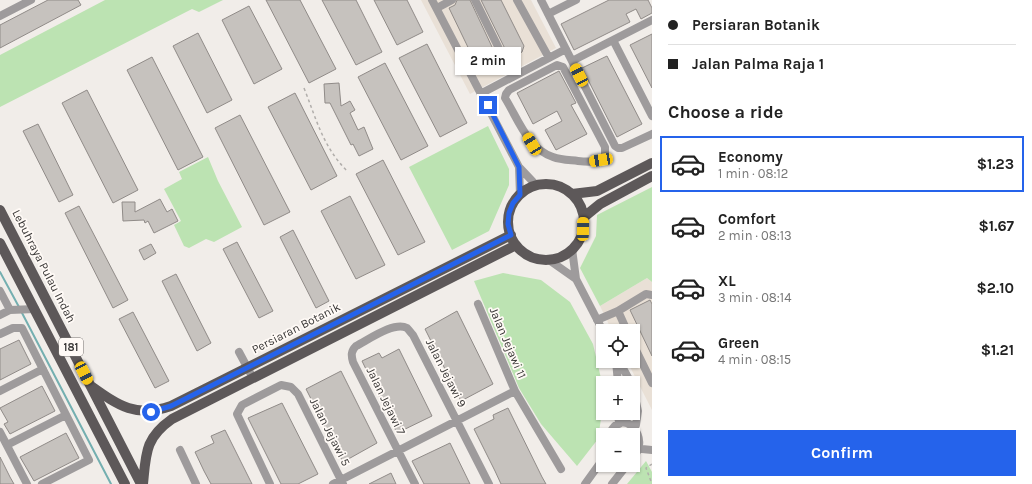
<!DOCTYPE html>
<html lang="en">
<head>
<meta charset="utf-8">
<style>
	:root { --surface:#fff; --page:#f6f6f6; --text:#222; --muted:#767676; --line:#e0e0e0; --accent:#2563eb }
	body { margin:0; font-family:Karla,sans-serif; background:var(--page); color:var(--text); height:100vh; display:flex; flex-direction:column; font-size:15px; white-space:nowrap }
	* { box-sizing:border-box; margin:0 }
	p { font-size:13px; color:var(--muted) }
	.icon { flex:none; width:22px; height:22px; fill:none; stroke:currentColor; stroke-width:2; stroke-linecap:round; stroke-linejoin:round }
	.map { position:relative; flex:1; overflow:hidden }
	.details { display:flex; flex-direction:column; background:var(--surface); width:380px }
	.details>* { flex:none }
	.banner { display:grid; align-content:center; height:88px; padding:0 16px; background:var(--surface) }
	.fabs { position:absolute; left:596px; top:324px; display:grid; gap:8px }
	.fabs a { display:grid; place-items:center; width:44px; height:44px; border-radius:0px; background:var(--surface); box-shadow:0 1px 3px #0004; font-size:20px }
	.end { position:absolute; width:18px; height:18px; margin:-9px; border:5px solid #2563eb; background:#fff; box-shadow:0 0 0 2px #fff }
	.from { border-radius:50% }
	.bubble { position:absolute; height:28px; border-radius:0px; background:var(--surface); box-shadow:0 1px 3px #0004; font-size:13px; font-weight:700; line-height:28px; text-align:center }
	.car { position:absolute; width:12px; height:24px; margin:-12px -6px; border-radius:5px; box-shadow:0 0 3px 1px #0007; background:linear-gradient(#f5c518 24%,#345 0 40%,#f5c518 0 76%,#345 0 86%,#f5c518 0) }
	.banner b { display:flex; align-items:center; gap:14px; height:38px; font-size:15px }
	.banner b+b { border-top:1px solid var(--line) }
	.banner i { width:10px; height:10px; background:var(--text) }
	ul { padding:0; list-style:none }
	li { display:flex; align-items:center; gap:12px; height:56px; margin:0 8px 6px; padding:0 8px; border:2px solid transparent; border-radius:0px }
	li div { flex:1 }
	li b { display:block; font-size:15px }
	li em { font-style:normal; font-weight:700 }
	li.on { border-color:var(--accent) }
	li>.icon { width:36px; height:36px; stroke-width:1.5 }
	h2 { padding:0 16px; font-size:18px; line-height:48px }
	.action { display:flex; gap:8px; margin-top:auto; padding:8px 16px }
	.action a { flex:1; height:46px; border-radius:0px; background:var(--accent); color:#fff; font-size:16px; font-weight:700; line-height:46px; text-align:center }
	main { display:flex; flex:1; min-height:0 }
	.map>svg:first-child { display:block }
	.built { fill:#e9e0d6 }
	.green { fill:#bce3b2 }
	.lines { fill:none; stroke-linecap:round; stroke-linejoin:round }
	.stream { stroke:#74afb0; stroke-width:2 }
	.building { fill:#c6c2be; stroke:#908b88 }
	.path { stroke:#b1aeab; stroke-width:1.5; stroke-dasharray:3 3; stroke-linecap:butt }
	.minor { stroke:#9e9b9c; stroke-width:8 }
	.major { stroke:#5d5859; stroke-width:10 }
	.route { stroke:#2563eb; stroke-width:5 }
	.labels { text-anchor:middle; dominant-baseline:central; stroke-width:3.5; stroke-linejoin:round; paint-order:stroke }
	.shield { fill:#fffaf6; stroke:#767371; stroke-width:1 }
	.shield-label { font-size:11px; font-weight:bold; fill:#3b3938 }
	.street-label { font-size:12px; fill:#3b3938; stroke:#fffaf6 }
</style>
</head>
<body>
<main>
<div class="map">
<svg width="652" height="484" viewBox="0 0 652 484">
	<rect width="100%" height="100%" fill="#f1ede9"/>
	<path class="built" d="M421,0H531L556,48L470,94Z
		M647,278L652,282V410L627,361H633V331H612L600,306Z"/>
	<path class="green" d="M105,0H223L199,12L192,9L0,107V55Z
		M488,126L509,169V185L489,231L452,250L409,167Z
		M208,157L218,181L242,227L214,242L206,239L189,248L184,246L174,225L181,221L164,189L182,179L179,172Z
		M652,187V282L647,278L600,306L580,268L596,236L597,215Z
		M503,273L541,280L570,302L593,344L603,387V405L598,439L577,466L541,424L519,388L474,281Z
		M646,461L652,472V484H627Z"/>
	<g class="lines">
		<path class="stream" d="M0,272L19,307
			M21,311L111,484"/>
	</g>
	<path class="building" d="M48,0H78L81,5L0,48V25Z
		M266,0H300L336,69L309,83Z
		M322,0H356L382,52L356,65Z
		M374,0H407L423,32L397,45Z
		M457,0H470L500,64L485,72L478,68L449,8L455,5Z
		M481,0H501L524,46L522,52L510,59Z
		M609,0H648L652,8V13L641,19L636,9L626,14L630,22L574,50L561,24Z
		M249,6L282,69L254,84L222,20Z
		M198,33L232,100L207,113L173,46Z
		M652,34V88L630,45Z
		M427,44L467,123L440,137L399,58Z
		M607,56L642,124L617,137L582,68Z
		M152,57L203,157L178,170L127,70Z
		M385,63L428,146L401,160L358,77Z
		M559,71L576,103L571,105L587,134L556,150L545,130L562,121L557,111L533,124L517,93Z
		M339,83L341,106L350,101L355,110L350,113L358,130L364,127L373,149L359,156L353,144L351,145L330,103H325L324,84Z
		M87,90L138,190L113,203L62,103Z
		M295,93L337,176L311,190L268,107Z
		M240,115L290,212L264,225L215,128Z
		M38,124L73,195L59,202L23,131Z
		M383,160L425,242L398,255L356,174Z
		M350,196L385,265L356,279L321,211Z
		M160,199L167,212L172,209L178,221L154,233L148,221L145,223L144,220L123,221L122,202H135V212Z
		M79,206L128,300L113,308L65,213Z
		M293,230L329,301L316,308L280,237Z
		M237,242L273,311L259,318L223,249Z
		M151,244L156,253L144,260L139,250Z
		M176,274L211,343L197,351L162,281Z
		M650,300L652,304V356L630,310Z
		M457,311L493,384L461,401L425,329Z
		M133,312L169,381L155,388L119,319Z
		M19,340L31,364L0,380V349Z
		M399,349L432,416L397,433L362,361L379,353L382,358Z
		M341,371L377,443L343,462L306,389Z
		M42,386L55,411L10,434L4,424L8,422L0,408Z
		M282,403L318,474L298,484H281L248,418Z
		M508,408L542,477L546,484H501L495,471L474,429L494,419L493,415Z
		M225,430L252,484H211L204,471L195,452L214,443L211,436Z
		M66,433L79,458L34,481L20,457Z
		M450,443L470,484H424L412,461Z
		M0,457L10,477L14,484H0Z
		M391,473L396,484H369Z"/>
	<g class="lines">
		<path class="path" d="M304,88C317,121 323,147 348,172
			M652,464L646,468L652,484"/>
		<path class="minor" d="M432,0L519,167L520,195
			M475,0L513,77
			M517,0L549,58
			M541,0L615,146L618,148H622L652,134
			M437,8L452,0
			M548,14L576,0
			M0,16L31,0
			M613,40L652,116
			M572,61L652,20
			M557,65L563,67L605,147V157C598,163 587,162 578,161C570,160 561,160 553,157C528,149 518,119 505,98L506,94L509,90Z
			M482,93L566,49
			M519,167L536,185
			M572,249L576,279L603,331
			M549,260L576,279
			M0,291L10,310
			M478,304L515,391L561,469
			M618,311L646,294L652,295
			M0,315L10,310L35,309
			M597,320L618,311L627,331
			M0,334L13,328H22L89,460L42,484
			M633,344L652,383
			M239,352L253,378
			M616,361L618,383
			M619,361L631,383
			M633,388L638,411L636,425
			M0,391L43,369
			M618,413L619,424
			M0,432L27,484
			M609,435C623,403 652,440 633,457
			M7,445L66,415
			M642,449L652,450
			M180,450L196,484
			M270,484L237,414L242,405L281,385L291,387L298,394L343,484
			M333,484L515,391
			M415,484L353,362C351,355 351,351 356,346C368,340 394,321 407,328C409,330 411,333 413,335L489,484
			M585,484L603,459
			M612,484L627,465"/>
		<path class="major" d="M508 222a38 38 0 1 1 76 0a38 38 0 1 1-76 0Z
			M572,194L597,191L652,163
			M0,210L141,484
			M584,217L600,204L652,176
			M0,243L125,484
			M91,386C119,406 136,418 171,406L511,235
			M143,484C146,453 145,438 172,419L516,245"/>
	</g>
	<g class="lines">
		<path class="route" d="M151,412L171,406L511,235L508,224L509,213L513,203L520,195L519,167L488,105"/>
	</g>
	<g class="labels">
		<rect class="shield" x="59" y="338" width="24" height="18" rx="3"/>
		<g class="shield-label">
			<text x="71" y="347">181</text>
		</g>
		<g class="street-label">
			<text transform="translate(44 266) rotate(63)">Lebuhraya Pulau Indah</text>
			<text transform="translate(296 328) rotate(-27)">Persiaran Botanik</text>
			<text transform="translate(508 343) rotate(67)">Jalan Jejawi 11</text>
			<text transform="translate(446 373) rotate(63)">Jalan Jejawi 9</text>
			<text transform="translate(386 401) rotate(64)">Jalan Jejawi 7</text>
			<text transform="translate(330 432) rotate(63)">Jalan Jejawi 5</text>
		</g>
	</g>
</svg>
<div class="fabs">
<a><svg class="icon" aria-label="locate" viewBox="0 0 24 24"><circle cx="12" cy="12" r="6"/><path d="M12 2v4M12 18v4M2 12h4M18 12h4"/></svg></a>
<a>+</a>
<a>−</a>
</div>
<i class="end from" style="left:151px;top:412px"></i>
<i class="end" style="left:488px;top:105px"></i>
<div class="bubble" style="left:455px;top:47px;width:66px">2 min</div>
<i class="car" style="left:579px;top:75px;rotate:333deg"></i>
<i class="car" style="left:532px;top:144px;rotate:329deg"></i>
<i class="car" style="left:601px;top:160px;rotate:261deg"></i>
<i class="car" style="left:583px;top:229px;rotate:1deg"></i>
<i class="car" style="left:84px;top:373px;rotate:153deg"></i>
</div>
<section class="details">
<div class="banner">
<b><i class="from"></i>Persiaran Botanik</b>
<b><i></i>Jalan Palma Raja 1</b>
</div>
<h2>Choose a ride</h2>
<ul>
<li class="on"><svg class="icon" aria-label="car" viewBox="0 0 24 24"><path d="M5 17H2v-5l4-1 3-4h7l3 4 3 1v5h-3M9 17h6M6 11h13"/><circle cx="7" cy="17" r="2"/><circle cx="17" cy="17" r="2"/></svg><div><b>Economy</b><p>1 min · 08:12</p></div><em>$1.23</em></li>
<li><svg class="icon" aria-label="car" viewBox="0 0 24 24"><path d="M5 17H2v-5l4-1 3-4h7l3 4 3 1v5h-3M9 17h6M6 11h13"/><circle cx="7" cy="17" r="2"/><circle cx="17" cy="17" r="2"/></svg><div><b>Comfort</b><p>2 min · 08:13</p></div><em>$1.67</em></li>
<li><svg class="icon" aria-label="car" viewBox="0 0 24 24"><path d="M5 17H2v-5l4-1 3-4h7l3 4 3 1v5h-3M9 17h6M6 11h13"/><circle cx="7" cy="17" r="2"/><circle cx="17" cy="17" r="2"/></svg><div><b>XL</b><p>3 min · 08:14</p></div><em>$2.10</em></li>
<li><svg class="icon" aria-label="car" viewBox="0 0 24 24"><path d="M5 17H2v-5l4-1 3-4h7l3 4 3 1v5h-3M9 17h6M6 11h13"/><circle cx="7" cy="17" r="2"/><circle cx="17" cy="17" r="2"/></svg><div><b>Green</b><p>4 min · 08:15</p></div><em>$1.21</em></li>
</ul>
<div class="action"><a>Confirm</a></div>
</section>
</main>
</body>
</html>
